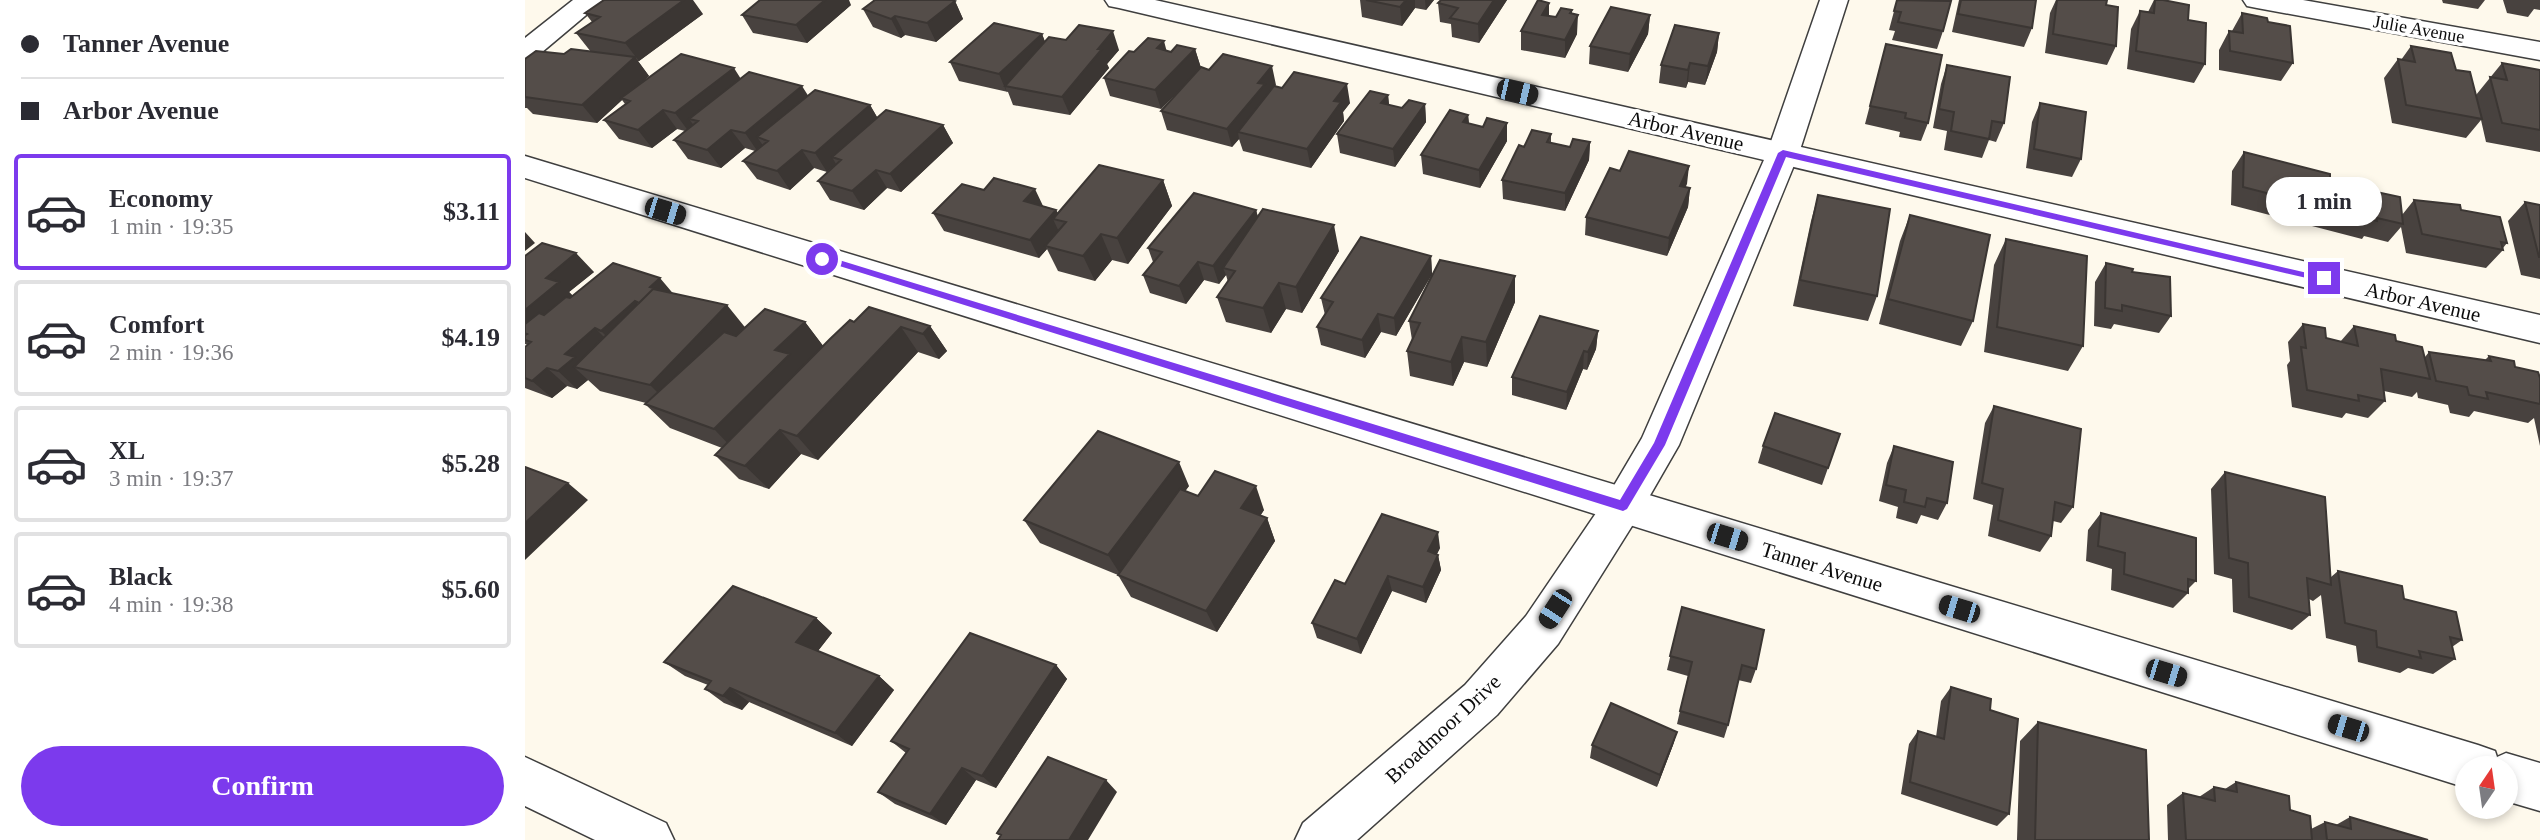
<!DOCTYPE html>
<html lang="en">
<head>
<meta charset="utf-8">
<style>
	:root { --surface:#fff; --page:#f7f7f7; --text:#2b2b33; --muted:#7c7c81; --line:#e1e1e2; --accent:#7c3aed }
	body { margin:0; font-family:"Times New Roman",serif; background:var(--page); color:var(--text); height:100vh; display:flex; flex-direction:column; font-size:26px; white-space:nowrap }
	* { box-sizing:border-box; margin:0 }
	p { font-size:23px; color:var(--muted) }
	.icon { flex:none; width:38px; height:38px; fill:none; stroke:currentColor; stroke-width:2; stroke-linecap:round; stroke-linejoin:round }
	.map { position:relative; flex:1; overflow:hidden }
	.panel { display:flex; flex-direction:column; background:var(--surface); width:525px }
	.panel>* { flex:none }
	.guide { display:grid; align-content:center; height:154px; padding:0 21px; background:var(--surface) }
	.needle { width:46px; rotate:13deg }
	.fabs { position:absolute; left:1930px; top:756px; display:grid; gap:14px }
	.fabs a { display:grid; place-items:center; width:63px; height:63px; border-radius:50%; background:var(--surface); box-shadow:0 4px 10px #0003; font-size:35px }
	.end { position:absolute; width:32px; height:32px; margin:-16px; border:9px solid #7c3aed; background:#fff; box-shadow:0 0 0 4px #fff }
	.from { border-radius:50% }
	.bubble { position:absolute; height:49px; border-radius:24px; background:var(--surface); box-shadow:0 4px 10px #0003; font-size:23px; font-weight:800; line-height:49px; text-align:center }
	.car { position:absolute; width:21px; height:42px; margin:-21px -10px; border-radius:9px; box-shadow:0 0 5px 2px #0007; background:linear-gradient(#222 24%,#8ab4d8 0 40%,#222 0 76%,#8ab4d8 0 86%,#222 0) }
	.guide b { display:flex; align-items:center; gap:24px; height:66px; font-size:26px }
	.guide b+b { border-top:2px solid var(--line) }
	.guide i { width:18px; height:18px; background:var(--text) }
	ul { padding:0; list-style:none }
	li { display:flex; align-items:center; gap:21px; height:116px; margin:0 14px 10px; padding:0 7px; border:4px solid var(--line); border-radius:7px }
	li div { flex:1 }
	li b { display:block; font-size:26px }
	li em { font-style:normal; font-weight:800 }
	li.active { border-color:var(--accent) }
	li>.icon { width:63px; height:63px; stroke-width:1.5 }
	.action { display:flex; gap:14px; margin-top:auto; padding:14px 21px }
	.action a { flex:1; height:80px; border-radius:42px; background:var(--accent); color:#fff; font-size:28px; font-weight:800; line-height:80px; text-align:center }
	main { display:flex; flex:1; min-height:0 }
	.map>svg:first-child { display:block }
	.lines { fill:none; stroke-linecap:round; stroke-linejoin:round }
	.minor-casing { stroke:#3f3f3f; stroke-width:3 }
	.tertiary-casing { stroke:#3f3f3f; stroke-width:3 }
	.minor { fill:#fff; fill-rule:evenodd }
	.tertiary { fill:#fff; fill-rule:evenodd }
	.wall { fill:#48423f }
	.shaded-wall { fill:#3b3633 }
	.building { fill:#544d49; stroke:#3b3633; stroke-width:2 }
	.route { fill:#7c3aed }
	.labels { text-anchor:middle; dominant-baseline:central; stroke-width:7; stroke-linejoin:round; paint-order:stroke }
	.far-street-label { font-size:18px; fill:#0c0c0c; stroke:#fff }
	.street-label { font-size:21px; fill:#0c0c0c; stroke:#fff }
</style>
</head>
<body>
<main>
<section class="panel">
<div class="guide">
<b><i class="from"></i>Tanner Avenue</b>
<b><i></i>Arbor Avenue</b>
</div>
<ul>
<li class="active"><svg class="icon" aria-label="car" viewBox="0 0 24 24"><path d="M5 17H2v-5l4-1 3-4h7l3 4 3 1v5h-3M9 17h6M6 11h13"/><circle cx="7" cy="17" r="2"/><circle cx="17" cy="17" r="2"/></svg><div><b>Economy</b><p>1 min · 19:35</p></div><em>$3.11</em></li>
<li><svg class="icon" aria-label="car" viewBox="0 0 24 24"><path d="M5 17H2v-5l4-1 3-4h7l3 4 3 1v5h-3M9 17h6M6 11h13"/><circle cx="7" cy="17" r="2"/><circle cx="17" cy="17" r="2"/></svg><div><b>Comfort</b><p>2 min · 19:36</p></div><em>$4.19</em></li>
<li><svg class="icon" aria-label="car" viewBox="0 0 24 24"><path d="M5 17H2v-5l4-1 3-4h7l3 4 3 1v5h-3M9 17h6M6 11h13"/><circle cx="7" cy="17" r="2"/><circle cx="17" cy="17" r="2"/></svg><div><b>XL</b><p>3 min · 19:37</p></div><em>$5.28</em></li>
<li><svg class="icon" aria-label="car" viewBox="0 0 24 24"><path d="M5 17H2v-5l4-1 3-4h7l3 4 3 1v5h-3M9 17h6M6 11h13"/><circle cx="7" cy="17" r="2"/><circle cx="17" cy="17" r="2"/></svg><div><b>Black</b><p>4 min · 19:38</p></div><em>$5.60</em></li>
</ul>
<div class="action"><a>Confirm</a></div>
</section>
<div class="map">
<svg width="2015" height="840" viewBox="0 0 2015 840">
	<rect width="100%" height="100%" fill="#fef9ec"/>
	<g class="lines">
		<g class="minor-casing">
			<path id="minor" d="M48,0H79L10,58L0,61V38Z
				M580,0H630L2015,315V343L594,8L584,6Z
				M1718,0H1778L2015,42V60L1732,8L1722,6Z
				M0,156L1953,745L1970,751L1972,757L1981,753L2015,763V811L1981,801V768H1942V788L0,178Z
				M0,757L141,823L149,840H70L0,806Z"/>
		</g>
		<g class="tertiary-casing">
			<path id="tertiary" d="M1295,0H1323L1274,153L1227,268L1154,445L1112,518L1033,644L972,715L832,840H770L778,823L940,685L1001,616L1084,494L1117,438L1242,153Z"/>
		</g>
		<use href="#minor" class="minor"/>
		<use href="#tertiary" class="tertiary"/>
	</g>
	<path class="wall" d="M835,0H909L901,10L890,8L877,26L837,17Z
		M916,0H982L954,43L927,37L926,24L915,22L913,3Z
		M1371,0H1425L1418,31L1412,49L1367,40L1370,31L1364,30L1372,0Z
		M1434,0H1511L1507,28L1499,47L1427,32Z
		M1531,0H1582L1581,5L1591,46L1582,65L1520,53L1525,13Z
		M1629,0H1638L1663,20L1680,64L1669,83L1602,69L1606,29L1615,11L1623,12Z
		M1917,0H1960L1953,9L1918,3Z
		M1978,0H2015V10L2009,9L2003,17L1982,13Z
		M430,1L438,19L411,42L380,35L376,38L348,27L338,9Z
		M326,5L282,43L228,33L217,15Z
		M60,13L178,14L114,61H113L124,76L113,86L216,79L283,96L345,105L352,117L418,125L428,143L376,192L362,188L339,210L305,200L293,181L311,164L302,172L289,168L265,190L232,179L218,161L230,151L220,148L196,168L163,159L149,140L160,131L152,129L127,148L94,139L79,120L100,104L97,100L72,123L8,114L2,108H0V59L66,52L51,33L67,22Z
		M1717,13L1743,22L1768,63L1756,81L1694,70V50L1704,31H1707Z
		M1125,15L1123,34L1103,72L1064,64L1065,46Z
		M1024,16L1031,17L1052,34L1040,58L996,50V31Z
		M1194,33L1192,52L1180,85L1163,82L1161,88L1134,83L1136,65Z
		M517,34L520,42L594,50L582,64L584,68L545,115L488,105L483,92L434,81L425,62Z
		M1361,44L1403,123L1396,141L1374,137L1375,132L1340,124Z
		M1886,46L1931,70L1951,95L1977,63L2015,70V152L1961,142L1956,120L1941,138L1867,123L1859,78L1873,59L1876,60Z
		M670,49L676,68L636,109L585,96L579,78L609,52L641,51L646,52Z
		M1422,65L1479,123L1471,142L1464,140L1457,158L1419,150L1422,131L1408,128L1416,84Z
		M751,85L749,86L825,103L818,112L819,121L786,168L718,151L714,139L707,147L642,130L636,111Z
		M863,95L864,105L877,108L900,104L901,122L870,167L815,153L812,134Z
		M1515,103L1556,159L1547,177L1501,168L1507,122Z
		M943,115L944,124L958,127L982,123V141L955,188L898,174L896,155Z
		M1026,134V143L1045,147L1065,142L1064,160L1040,211L978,199L977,180L999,147Z
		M1719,152L1805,182L1877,215L1889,200L1936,210L1982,243L1978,248V250L1961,268L1881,253L1876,227L1863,242L1839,236L1837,239L1706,205L1707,171Z
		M1164,166L1160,187L1165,188L1163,207L1142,256L1060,235L1061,217L1095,171Z
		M638,180L647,206L603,264L587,260L570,281L533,271L522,249L514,258L419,231L408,213L519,206L531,210L533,213Z
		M1293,195L1352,296L1343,321L1268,306L1286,221Z
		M2000,202L2015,205V279L1996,275L1983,221Z
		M731,210L733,217L814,251L777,313L761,309L746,333L701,322L692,297L703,282L701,275L694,284L679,280L661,304L625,293L618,275L628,262L623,248Z
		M1385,215L1448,321L1436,346L1354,324L1375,241Z
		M1481,239L1558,346L1543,371L1459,352L1469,265Z
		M0,256L69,272L44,292L48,296L149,293L220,327L280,322L298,346L329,322L405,326L422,351L414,359L393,352L293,460L276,454L244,489L214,479L190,455L197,448L145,428L120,404L121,403L75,391L63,380L52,389L42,386L27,398L0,388V347L3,345L0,344Z
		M906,256L907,274L990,302L962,367L939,362L928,386L885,376L882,351L887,340L884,321L906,276L871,336L856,332L840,358L796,345L792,327L800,315L796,298Z
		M1581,263L1607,272L1646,316L1634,333L1589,324L1586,329L1569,326L1570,282Z
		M1778,324L1801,338L1815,342L1829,326L1871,341L1900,357L1904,352L1960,360L1964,356L2015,378V446L2009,418L2003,423L1949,411L1944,417L1925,413L1923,405L1893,398L1892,392L1887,397L1859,391L1860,401L1843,418L1821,413L1817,418L1767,407L1762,365L1765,361L1763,342Z
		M1073,331L1071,349L1062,370L1058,369L1041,410L987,395V377Z
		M1469,406L1548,507L1536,523L1528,521L1526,536L1515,552L1463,536L1468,505L1448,499L1460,423Z
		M1238,446L1303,468L1297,485L1233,463Z
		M1369,446L1422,503L1413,520L1396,515L1392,524L1371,518L1373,507L1354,501L1362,463Z
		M1700,472L1806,577L1813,571L1879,599L1937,640L1927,647L1930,659L1908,674L1883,668L1875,673L1833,662L1831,646L1801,638L1796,595L1788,601L1784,599L1785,615L1767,630L1708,612L1707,579L1689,574L1686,489Z
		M664,486L660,491L673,496L739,510L735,516L742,518L750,541L692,632L606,597L593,575L515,543L499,520Z
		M1576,513L1671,581L1663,589V593L1648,608L1586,590L1587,569L1561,561L1563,530Z
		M915,548L912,554L913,555L916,570L901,603L867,591L836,654L792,638L787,623L820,584Z
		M1157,607L1231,669L1226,683L1213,680L1203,725L1199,738L1152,724L1163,676L1142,670Z
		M291,618L307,633L293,651L354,676L369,690L327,746L224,702L217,710L199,703L180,689L183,685L160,676L139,662Z
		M531,665L542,679L471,788L451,780L421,825L370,804L353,792L381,753L366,741Z
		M1426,687L1484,814L1472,826L1376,794L1384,744L1393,731L1411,737L1416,701Z
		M1513,722L1624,840H1492L1495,741Z
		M1152,732L1148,745L1132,787L1065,758L1067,745Z
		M1711,782L1765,810L1786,829L1800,822L1811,825L1825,817L1903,840H1643L1642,805L1658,793L1674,797L1689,787L1700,789Z"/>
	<path class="shaded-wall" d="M159,0H168L178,14L114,61L100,43Z
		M300,0H324L326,5L282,43L271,25Z
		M881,0H890V8L877,26L875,7Z
		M900,0H909L901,10Z
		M969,0H982L954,43L953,24Z
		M430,1L438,19L411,42L402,23Z
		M1024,3V21L1017,15Z
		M1047,10V27L1053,15L1052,34L1040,58V40L1045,13Z
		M1125,15L1123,34L1103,72L1105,54Z
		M370,16L380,35L376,38L366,19Z
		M588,31L594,50L582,64L584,68L545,115L537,97L573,49Z
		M1194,33L1192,52L1180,85L1183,66Z
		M517,34L524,52L480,86L482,93L474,74Z
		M639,41L644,60L632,48Z
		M670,49L676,68L636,109L630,90Z
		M110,57L124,76L99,99L96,98L97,100L72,123L57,105Z
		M1165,63L1163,82L1161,88L1163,70Z
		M747,66L751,85L713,132L714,139L707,147L702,129L733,83Z
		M209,68L221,87L164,119L170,127L164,132L150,113Z
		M822,84L825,103L818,112L819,121L786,168L782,149L809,101Z
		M277,86L289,105L232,137L239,147L233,152L220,133Z
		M863,95L865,114L856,103Z
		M900,104L901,122L870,167L868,149Z
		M345,105L356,124L307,157L311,164L302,172L290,153Z
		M138,110L152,129L127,148L113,130Z
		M943,115L945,133L938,122Z
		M982,123V141L955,188L954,170Z
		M418,125L428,143L376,192L365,174Z
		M206,130L220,148L196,168L182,150Z
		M1065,142L1064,160L1040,211V193Z
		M277,150L289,168L265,190L252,171Z
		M1164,166L1162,184L1153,204L1155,186Z
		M351,170L362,188L339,210L327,191Z
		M638,180L647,206L603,264L592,238Z
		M1165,188L1163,207L1142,256L1144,238Z
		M510,189L519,208L499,201Z
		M531,210L536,221L528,219L535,234L520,246L522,249L514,258L505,240Z
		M731,210L736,229L698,268L701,275L694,284L688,266Z
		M809,225L814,251L777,313L771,287Z
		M0,232L10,243L0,251Z
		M576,234L587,260L570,281L558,256Z
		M51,253L69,272L44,292L52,300L0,333V310L21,278Z
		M906,256L907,274L871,336L869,318Z
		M673,262L679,280L661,304L654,286Z
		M990,276V302L962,367L961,342Z
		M135,278L151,297L125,287Z
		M754,283L761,309L746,333L738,308Z
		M110,301L127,319L94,349L76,331Z
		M202,305L223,331L150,410L125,385Z
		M853,314L856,332L840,358L837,340Z
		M280,322L299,347L212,453L189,429L250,350Z
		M405,326L422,351L414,359L398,334Z
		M376,327L393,352L293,460L272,436Z
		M70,328L88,346L49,367L63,380L52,389L33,371L40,354Z
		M1073,331L1071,349L1062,370L1063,352Z
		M937,337L939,362L928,386L926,362Z
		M1059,351L1058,369L1041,410L1042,392Z
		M22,368L42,386L27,398L7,381Z
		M255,430L276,454L244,489L220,466Z
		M654,462L664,486L597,577L583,555Z
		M43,483L63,500L0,560V523Z
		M731,486L739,510L725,531L716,508Z
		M742,518L750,541L692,632L681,611Z
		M913,532L915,548L905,567L903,551Z
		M913,555L916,570L901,603L898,587Z
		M863,576L867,591L836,654L832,639Z
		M291,618L307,633L288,657L271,642Z
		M531,665L542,679L471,788L457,776Z
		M354,676L369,690L327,746L310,733Z
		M205,688L224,702L217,710L198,696Z
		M1152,732L1148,745L1132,787L1135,775Z
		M437,768L451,780L421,825L405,814Z
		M581,780L592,792L563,840H544Z"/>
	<path class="building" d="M79,0H159L100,43L51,33L75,17L60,13Z
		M235,0H300L271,25L217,15Z
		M350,0H427L430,1L402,23L370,16L366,19L338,9Z
		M841,0H881L875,7Z
		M916,0H969L953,24L925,18L933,8L913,3Z
		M1013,0L1024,3L1017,15L1031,17L1036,8L1047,10L1045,13L1053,15L1040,40L996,31Z
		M1372,0L1426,1L1418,31L1373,22L1376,12L1369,11Z
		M1436,0H1511L1507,28L1433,14Z
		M1532,0H1582L1581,5L1593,7L1591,46L1528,34Z
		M1630,0H1638L1664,5L1663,20L1681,23L1680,64L1611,51L1615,11L1629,13Z
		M1086,7L1125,15L1105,54L1065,46Z
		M1717,13L1742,18L1743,22L1765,26L1768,63L1705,51L1704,31L1718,33Z
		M469,23L517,34L474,74L425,62Z
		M554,25L588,31L573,49H577L537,97L480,86L524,37L541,40Z
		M1150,25L1194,33L1183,66L1165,63L1163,70L1136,65Z
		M623,38L639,41L632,48L646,52L652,45L670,49L630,90L579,78L604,51L609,52Z
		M1361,44L1417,55L1403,123L1380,118L1381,113L1345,106Z
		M1886,46L1926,53L1931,70L1945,72L1957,119L1881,105L1873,59L1890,62Z
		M46,49L110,57L57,105L0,97V59L11,51L39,54Z
		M156,54L209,68L150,113L138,110L113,130L79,120L105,101L96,98Z
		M698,54L747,66L733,83L740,84L702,129L636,111L676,67L684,70Z
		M1977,63L2015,70V130L1977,123L1965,77L1982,80Z
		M1422,65L1485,77L1479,123L1467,121L1464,139L1426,131L1429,112L1414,109Z
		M224,72L277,86L220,133L206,130L182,150L149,140L173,121L164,119Z
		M769,72L822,84L809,101L816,102L782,149L713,132L749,86L757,88Z
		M290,90L345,105L290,153L277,150L252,171L218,161L243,141L232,137Z
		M845,91L863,95L856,103L877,108L884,100L900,104L868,149L812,134Z
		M1515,103L1561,112L1556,159L1509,149Z
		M361,110L418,125L365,174L351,170L327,191L293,181L316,160L307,157Z
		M925,110L943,115L938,122L958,127L962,118L982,123L954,170L896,155Z
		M1007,130L1026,134L1022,142L1045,147L1048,139L1065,142L1040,193L977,180L994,145L999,147Z
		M1104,151L1164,166L1155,186L1165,188L1144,238L1061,217L1085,168L1095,171Z
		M1719,152L1805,174V182L1875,197L1878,224L1852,218V221L1718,187Z
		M574,165L638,180L592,238L576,234L558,256L520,246L541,222L528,219Z
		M469,178L510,189L499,201L531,210L505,240L408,213L437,184L459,190Z
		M669,193L731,210L688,266L673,262L654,286L618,275L637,252L623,248Z
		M1293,195L1365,209L1352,296L1275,280Z
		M1889,200L1935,205L1936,210L1975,217L1982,243L1976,242L1978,250L1897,234Z
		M2000,202L2015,205V257H2014Z
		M738,209L809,225L771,287L754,283L738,308L692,297L710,271L698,268Z
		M1385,215L1465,235L1448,321L1363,299Z
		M836,237L906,256L869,318L853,314L837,340L792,327L808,302L796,298Z
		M1481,239L1562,256L1558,346L1472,327Z
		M17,243L51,253L21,278L34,282L0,310V256Z
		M915,260L990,276L961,342L937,337L926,362L882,351L895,323L884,321Z
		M88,263L135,278L125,287L135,290L128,289L114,303L110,301L76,331L70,328L40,354L50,357L33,371L22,368L7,381L0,378V347L6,342L0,340V335L2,334L0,333V324L14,313L19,315L41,297L45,298Z
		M1581,263L1608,269L1607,272L1645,277L1646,316L1597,305V311L1580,308Z
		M128,289L202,305L125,385L49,367Z
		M344,307L405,326L398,334L376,327L272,436L255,430L220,466L190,455L305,339L325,320L329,322Z
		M240,309L280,322L250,350L265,354L189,429L120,404L199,332L211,336Z
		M1015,316L1073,331L1063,352L1059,351L1042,392L987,377Z
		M1778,324L1800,328L1801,338L1833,346L1829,326L1870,335L1871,341L1897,347L1905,379L1856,369L1860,401L1833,395L1834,401L1782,390L1776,347L1781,348Z
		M1904,352L1966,361L1964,356L1989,361L1990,367L2013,372L2015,378V404L1961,392L1963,399L1944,395L1942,387L1911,381Z
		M1469,406L1556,429L1548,507L1530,502L1526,536L1473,520L1478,489L1457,483Z
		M1250,413L1315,434L1303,468L1238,446Z
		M573,431L654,462L583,555L499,520Z
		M1369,446L1428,462L1422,503L1402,498L1400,507L1379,502L1381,490L1361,485Z
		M0,467L43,483L0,523Z
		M690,471L731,486L716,508L742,518L681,611L593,575L655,489L673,496Z
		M1700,472L1800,497L1806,585L1782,578L1785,615L1724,597L1723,563L1704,558Z
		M1576,513L1671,538V581L1663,579V593L1599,574L1600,553L1573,546Z
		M857,514L913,532L903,551L913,555L898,587L863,576L832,639L787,623L810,580L820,584Z
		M1813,571L1877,586L1879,599L1931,612L1937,640L1925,637L1930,659L1894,651L1896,658L1852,647L1851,631L1820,623Z
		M208,586L291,618L271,642L354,676L310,733L205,688L198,696L180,689L186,681L139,662Z
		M1157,607L1239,630L1231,669L1217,665L1203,725L1155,711L1167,662L1145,656Z
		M445,633L531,665L457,776L437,768L405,814L353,792L384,749L366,741Z
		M1426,687L1466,699L1465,710L1493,719L1484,814L1385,782L1393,731L1419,739Z
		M1086,703L1152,732L1135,775L1067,745Z
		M1513,722L1621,750L1624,840H1510Z
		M523,757L581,780L544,840H473L476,835L472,833Z
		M1711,782L1764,796L1765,810L1785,816L1787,840H1661L1658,793L1690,801L1689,787L1712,792Z
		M1825,817L1903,840H1802L1800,822L1826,829Z"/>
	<path class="route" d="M1258,150L1804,278L1799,282L1261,157L1140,445L1102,509L1098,511L292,259L301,256L1095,500L1129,443L1253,153Z"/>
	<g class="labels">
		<g class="far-street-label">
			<text transform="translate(1894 29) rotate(10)">Julie Avenue</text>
		</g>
		<g class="street-label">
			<text transform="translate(1161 131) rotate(13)">Arbor Avenue</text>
			<text transform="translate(1898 302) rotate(13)">Arbor Avenue</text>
			<text transform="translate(1297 567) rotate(17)">Tanner Avenue</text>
			<text transform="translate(918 729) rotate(-43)">Broadmoor Drive</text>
		</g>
	</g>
</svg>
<div class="fabs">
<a><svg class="needle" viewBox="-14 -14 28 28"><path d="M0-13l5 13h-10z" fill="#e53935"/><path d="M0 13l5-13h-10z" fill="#7c7c81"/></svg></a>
</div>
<i class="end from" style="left:297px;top:259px"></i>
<i class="end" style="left:1799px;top:278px"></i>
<div class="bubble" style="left:1741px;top:177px;width:116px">1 min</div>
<i class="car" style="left:992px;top:92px;rotate:103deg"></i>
<i class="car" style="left:140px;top:211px;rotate:107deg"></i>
<i class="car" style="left:1202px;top:537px;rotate:107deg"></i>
<i class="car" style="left:1030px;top:609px;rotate:213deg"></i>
<i class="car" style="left:1434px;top:609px;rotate:287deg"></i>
<i class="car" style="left:1641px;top:673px;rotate:107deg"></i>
<i class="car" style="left:1823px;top:728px;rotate:287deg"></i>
</div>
</main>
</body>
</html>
